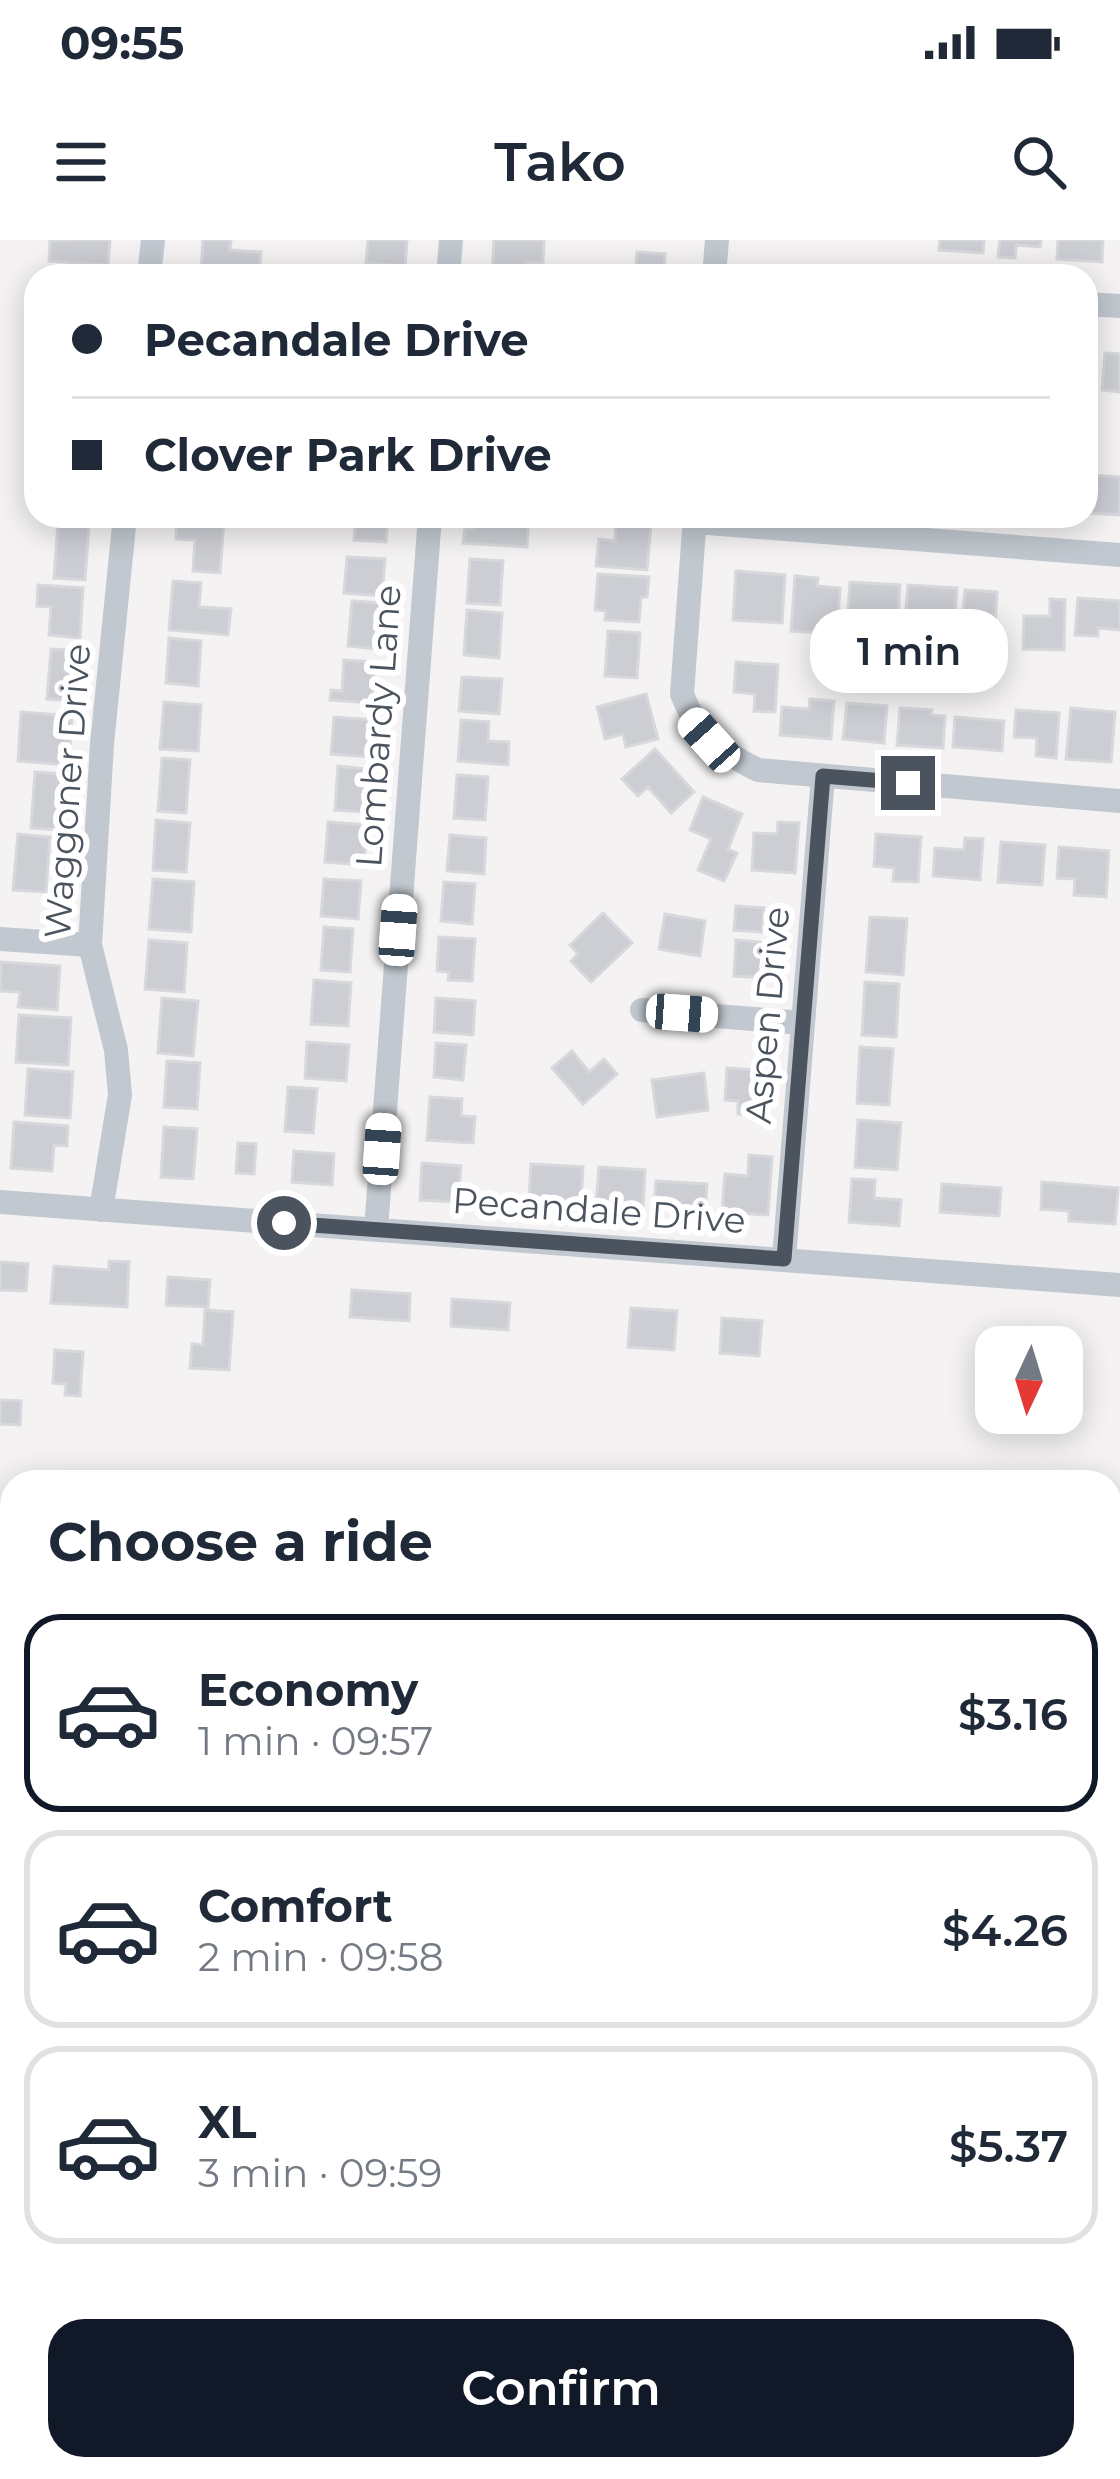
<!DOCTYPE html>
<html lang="en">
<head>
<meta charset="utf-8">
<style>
	:root { --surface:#fff; --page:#f6f6f7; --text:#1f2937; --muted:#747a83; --line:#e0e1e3; --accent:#111827 }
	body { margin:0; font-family:Montserrat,sans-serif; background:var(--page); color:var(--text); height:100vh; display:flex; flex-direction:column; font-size:45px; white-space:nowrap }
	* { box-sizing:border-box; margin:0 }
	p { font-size:39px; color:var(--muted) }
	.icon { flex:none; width:66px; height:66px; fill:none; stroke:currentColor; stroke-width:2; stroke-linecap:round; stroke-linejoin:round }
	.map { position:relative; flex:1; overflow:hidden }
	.drawer { position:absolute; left:0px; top:1230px; width:1122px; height:1011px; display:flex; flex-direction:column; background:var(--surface); border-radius:36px 36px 0 0; box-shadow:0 6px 30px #0003 }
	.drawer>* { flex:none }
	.hud { position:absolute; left:24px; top:24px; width:1074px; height:264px; border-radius:36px; box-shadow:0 6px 30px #0003; display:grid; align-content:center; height:264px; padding:0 48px; background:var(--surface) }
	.needle { width:78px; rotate:184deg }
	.tools { position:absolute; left:975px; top:1086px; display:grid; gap:24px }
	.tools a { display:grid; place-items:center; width:108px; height:108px; border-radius:24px; background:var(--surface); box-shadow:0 6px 30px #0003; font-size:60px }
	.end { position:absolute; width:54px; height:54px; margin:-27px; border:15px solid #4b545e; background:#fff; box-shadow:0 0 0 6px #fff }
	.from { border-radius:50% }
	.bubble { position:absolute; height:84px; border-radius:36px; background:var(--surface); box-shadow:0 6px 30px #0003; font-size:39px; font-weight:600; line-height:84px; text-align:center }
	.car { position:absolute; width:36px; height:72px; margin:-36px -18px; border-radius:15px; box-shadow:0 0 9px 3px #0007; background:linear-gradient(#fff 24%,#345 0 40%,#fff 0 76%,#345 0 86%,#fff 0) }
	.hud b { display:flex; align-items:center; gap:42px; height:114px; font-size:45px }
	.hud b+b { border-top:3px solid var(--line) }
	.hud i { width:30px; height:30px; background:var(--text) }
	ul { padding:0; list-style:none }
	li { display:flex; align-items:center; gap:36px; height:198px; margin:0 24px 18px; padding:0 24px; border:6px solid var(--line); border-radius:36px }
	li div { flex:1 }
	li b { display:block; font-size:45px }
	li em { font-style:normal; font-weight:600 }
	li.active { border-color:var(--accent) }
	li>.icon { width:108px; height:108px; stroke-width:1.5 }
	h2 { padding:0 48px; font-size:54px; line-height:144px }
	.cta { display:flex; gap:24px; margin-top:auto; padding:24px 48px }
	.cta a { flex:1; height:138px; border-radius:36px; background:var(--accent); color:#fff; font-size:48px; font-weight:600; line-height:138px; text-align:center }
	.status { display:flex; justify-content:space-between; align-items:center; height:84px; padding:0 60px; background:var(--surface); direction:ltr }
	.status svg { height:33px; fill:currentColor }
	header { display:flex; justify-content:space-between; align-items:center; height:156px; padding:0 48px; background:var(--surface); font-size:54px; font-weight:600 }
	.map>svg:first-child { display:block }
	.green { fill:#c6ecd8 }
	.building { fill:#ccced4; stroke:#d7d8dc; stroke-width:3 }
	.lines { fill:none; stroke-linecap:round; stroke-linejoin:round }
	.service { stroke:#c1c8cf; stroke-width:12 }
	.minor { stroke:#c1c8cf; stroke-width:24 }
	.secondary { stroke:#c2c9d3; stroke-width:33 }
	.route { stroke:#4b545e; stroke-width:15 }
	.labels { text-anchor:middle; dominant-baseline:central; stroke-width:12; stroke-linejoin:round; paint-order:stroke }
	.street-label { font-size:36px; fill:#4b545e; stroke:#fff }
</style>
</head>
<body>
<div class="status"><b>09:55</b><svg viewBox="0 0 49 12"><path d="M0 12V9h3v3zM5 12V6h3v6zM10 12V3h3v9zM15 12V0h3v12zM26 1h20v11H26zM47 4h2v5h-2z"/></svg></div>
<header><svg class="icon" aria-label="menu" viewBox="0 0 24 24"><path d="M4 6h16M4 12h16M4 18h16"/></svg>Tako<svg class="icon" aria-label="search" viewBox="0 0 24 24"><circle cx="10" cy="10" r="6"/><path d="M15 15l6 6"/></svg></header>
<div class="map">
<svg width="1120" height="2239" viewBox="0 0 1120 2239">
	<rect width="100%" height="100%" fill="#f4f2f2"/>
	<path class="green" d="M1110,1686L1120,1687V2239H0V2129L12,2123V2229H1110Z"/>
	<path class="building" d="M79,0H110L108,25L49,21L50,1Z
		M203,0H231L230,10L261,12L259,34L201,30Z
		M368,0H407L405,26L366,23Z
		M494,0H544L543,23L526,22L525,36H492Z
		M940,0H984L983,13L939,10Z
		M1000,0H1041L1040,7L1016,5L1015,18L998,17Z
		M1058,0H1103L1102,22L1057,19Z
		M637,12L665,14L664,36H635Z
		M1105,113L1120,114V152L1102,150Z
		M1092,235L1120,237V275L1090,273Z
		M356,276H388L386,302L354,300Z
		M475,276H529L527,307L463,303L465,288L474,289Z
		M177,278L224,281L220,333L193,331L195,300L176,299Z
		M616,281L651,284L647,330L596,326L599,299L615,301Z
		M58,282L89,285L85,340L54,338Z
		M347,317L385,319L382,356L344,353Z
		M470,319L503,321L500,365L467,363Z
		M736,331L785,335L782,383L733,380Z
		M598,334L649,337L647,357H641L639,382L605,380L606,371L595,370Z
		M795,336L818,338L817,346L840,348L838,379L823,378L822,393L791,391Z
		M173,341L201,343L199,367L231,369L228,395L169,390Z
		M850,342L900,345L898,376L848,372Z
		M38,345L83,348L80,398L49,395L51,367L37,366Z
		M908,345L957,348L955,376L938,375V383L905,381Z
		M965,350L997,352L995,387L962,385Z
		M1078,358L1120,361V390L1098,388V396L1075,395Z
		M1050,359L1065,360L1064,410L1023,409L1024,376H1050Z
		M352,361L381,363L378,409L348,406Z
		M467,370L502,373L499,418L464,415Z
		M608,391L640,393L637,438L605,436Z
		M169,398L201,401L198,446L166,443Z
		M51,409L80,411L76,461L47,459Z
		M344,420L375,422L372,463L330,460L331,450L342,451Z
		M736,422L778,425L775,472L754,471L755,454L734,452Z
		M462,437L502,439L499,474L459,471Z
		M646,454L658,499L626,507L623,494L605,499L597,467Z
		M810,459L834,461L831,499L780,495L782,467L809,469Z
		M164,462L201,465L198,511L160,509Z
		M847,463L887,466L884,503L843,499Z
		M900,468L932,470L931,475L945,476L943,508L897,505Z
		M1071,468L1115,472L1111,522L1066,519Z
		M1016,470L1059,473L1056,518L1036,516L1037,498L1014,497Z
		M21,472L72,476L69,525L18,521Z
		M334,477L373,480L370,517L331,514Z
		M955,477L1004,481L1002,511L953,507Z
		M461,480L489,482L488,501L509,502L508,525L458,521Z
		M655,509L694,552L671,573L648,547L638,556L622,539Z
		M162,518L190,520L186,573L158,571Z
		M338,526L368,529L365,572L335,570Z
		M35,532L64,534L61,590L31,588Z
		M457,535L488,537L485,580L454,578Z
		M703,557L742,574L728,609L737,613L724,641L698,630L711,599L690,590Z
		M156,580L190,583L186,632L153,630Z
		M328,582L367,585L364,625L325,622Z
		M778,582L799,583L795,633L752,630L754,593L777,594Z
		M18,594L50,597L46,652L13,650Z
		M876,594L921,597L918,642L893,641L894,628L874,626Z
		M450,595L486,598L484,634L447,631Z
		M965,598L983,599L980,640L933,636L935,608L964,610Z
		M1001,602L1045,605L1042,645L998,642Z
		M1059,607L1109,611L1106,657L1074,655L1075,639L1057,638Z
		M153,639L194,642L191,692L149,689Z
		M324,639L361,641L358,679L321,676Z
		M444,642L475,644L472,684L441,681Z
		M736,666L764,668L762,692L734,690Z
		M603,673L632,703L591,742L571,721L578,714L570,705Z
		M665,674L705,681L700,716L659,709Z
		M870,677L907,679L903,735L866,732Z
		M324,687L353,689L350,732L321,730Z
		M439,697L475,699L472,741L448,740L449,732L437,731Z
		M149,700L187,703L184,752L145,749Z
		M736,700L781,704L779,739L734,736Z
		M1,722L60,726L57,770L18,767L20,752L0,751Z
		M314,740L351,743L348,786L311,784Z
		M865,742L899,744L896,797L862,795Z
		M162,758L198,761L193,816L158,813Z
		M436,758L475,761L473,795L434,792Z
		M19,775L71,778L68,825L16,822Z
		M307,802L349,805L346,841L305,838Z
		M436,803L466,805L463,840L434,837Z
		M860,807L893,809L889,865L857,863Z
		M572,811L589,832L604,819L617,834L583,864L552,828Z
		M167,821L200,823L197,869L164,867Z
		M727,828L772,831L770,864L760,863L759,875L738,874V861L725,860Z
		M28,829L73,832L70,878L25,875Z
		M704,833L708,870L657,877L652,840Z
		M288,847L317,849L313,893L285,891Z
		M430,857L462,859L461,876L475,877L473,903L427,900Z
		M858,880L901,883L897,930L855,927Z
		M14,882L68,886L67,906L54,905L52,931L11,928Z
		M164,887L197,889L193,939L161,937Z
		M238,903L256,904L254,934L236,933Z
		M294,911L334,914L332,945L292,942Z
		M749,915L772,917L768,975L722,972L725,934L748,936Z
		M422,923L461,926L458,962L420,960Z
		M531,924L583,927L581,962L529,958Z
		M599,927L645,930L643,967L596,964Z
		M852,939L875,940L874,958L901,960L899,986L849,982Z
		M656,941L707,944L705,971L654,968Z
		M1042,942L1118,948L1115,984L1069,981V971L1041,969Z
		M942,944L1001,948L999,976L940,972Z
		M109,1021L129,1022L127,1067L51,1063L54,1026L109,1030Z
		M0,1022L28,1024L26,1051L0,1050Z
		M168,1037L210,1040L208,1067L166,1065Z
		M352,1050L410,1054L409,1081L350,1077Z
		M452,1059L510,1063L508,1090L451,1086Z
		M631,1068L677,1071L674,1110L628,1107Z
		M205,1070L233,1072L229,1130L190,1128L192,1104L203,1105Z
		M722,1078L762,1081L759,1116L720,1113Z
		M55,1110L83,1112L80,1156L65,1155L66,1144L53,1143Z
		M0,1160L21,1161L20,1185L0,1184Z
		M0,1646L12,1647V1696H0Z
		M0,1737L12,1738V1810L2,1809Z
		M0,1871L12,1872V1919L0,1918Z"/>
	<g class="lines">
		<path class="service" d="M19,2229L21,2239
			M74,2239L75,2229"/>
		<path class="minor" d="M149,36L153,0
			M448,36L451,0
			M714,36L717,0
			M1086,64L1120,66
			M695,276L682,454C696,493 721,512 758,530L1120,561
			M695,282L1120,315
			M0,699L90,705
			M642,770L803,783
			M0,962L1120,1045
			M101,970L120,855L116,810L90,705L102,504L125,276
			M376,989L430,276
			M784,1019L823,536
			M0,1582L12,1583
			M0,1833L12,1834"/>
		<path class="secondary" d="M1110,1668H1120
			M0,2102L12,2096"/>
	</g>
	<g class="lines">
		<path class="route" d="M284,983L784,1019L823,536L908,543"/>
	</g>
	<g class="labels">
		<g class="street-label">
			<text transform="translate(378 486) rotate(-86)">Lombardy Lane</text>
			<text transform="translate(67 551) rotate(-86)">Waggoner Drive</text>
			<text transform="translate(767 775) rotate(-85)">Aspen Drive</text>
			<text transform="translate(599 970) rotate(4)">Pecandale Drive</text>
		</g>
	</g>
</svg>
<div class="tools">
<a><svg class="needle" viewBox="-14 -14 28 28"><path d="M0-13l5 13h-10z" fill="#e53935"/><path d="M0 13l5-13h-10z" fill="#747a83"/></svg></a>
</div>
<i class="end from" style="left:284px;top:983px"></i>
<i class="end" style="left:908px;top:543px"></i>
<div class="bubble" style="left:810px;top:369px;width:198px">1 min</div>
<i class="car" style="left:709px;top:500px;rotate:318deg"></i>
<i class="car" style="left:398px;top:690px;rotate:4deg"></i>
<i class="car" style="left:682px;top:773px;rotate:94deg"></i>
<i class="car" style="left:382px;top:909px;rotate:4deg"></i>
<div class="hud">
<b><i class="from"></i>Pecandale Drive</b>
<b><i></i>Clover Park Drive</b>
</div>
<section class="drawer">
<h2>Choose a ride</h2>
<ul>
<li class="active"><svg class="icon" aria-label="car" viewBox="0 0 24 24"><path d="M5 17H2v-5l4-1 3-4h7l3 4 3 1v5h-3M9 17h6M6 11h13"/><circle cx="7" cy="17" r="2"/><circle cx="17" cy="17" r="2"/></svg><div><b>Economy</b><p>1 min · 09:57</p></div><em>$3.16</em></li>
<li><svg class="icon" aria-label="car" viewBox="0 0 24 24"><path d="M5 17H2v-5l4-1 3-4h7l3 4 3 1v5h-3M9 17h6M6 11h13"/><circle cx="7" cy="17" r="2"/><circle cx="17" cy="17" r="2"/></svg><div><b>Comfort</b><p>2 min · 09:58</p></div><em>$4.26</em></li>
<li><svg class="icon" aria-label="car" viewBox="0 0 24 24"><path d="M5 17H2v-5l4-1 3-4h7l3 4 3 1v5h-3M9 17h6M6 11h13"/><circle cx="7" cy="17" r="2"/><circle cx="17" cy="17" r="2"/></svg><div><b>XL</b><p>3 min · 09:59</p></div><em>$5.37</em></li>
</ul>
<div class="cta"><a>Confirm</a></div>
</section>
</div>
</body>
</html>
